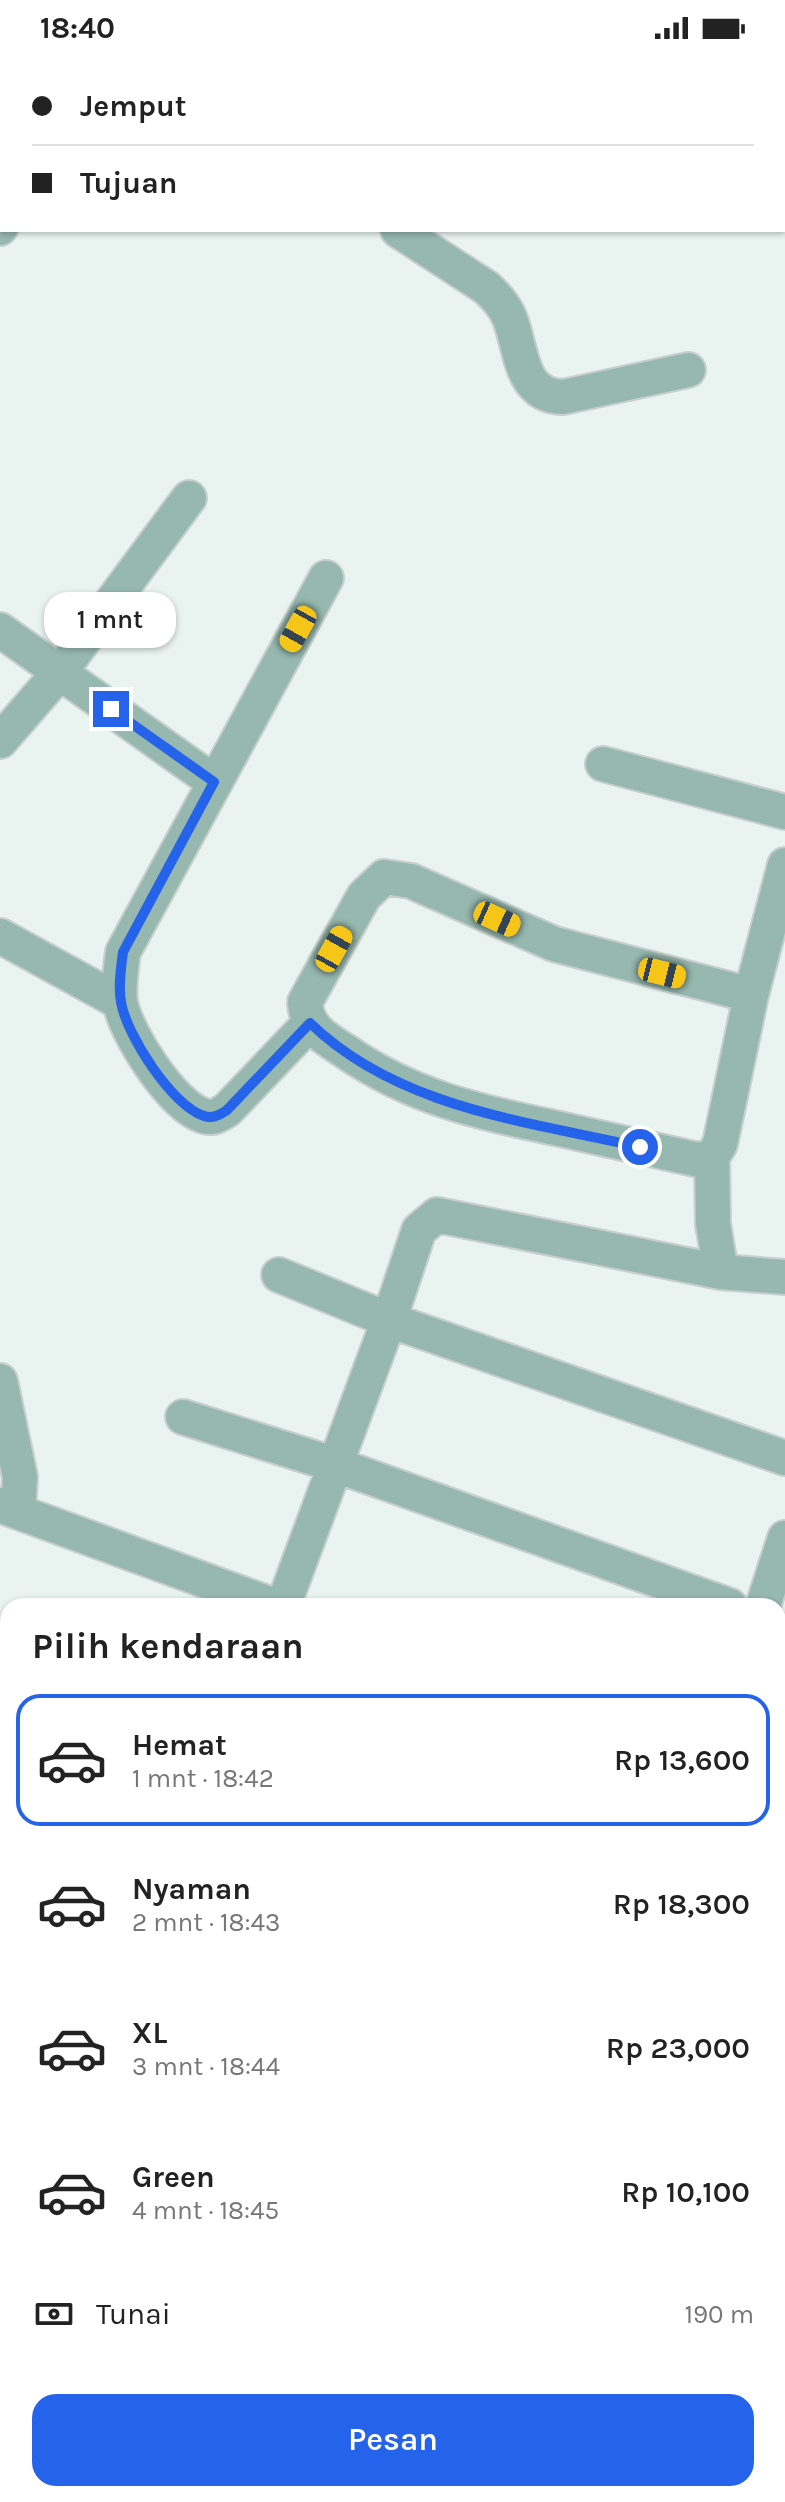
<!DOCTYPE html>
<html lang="id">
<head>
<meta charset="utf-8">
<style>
	:root { --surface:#fff; --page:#f2f2f2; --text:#222; --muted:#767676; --line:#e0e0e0; --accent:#2563eb }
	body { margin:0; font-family:Karla,sans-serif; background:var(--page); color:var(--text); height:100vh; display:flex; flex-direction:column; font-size:30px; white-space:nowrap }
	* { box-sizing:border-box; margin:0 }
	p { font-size:26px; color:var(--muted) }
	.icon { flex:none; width:44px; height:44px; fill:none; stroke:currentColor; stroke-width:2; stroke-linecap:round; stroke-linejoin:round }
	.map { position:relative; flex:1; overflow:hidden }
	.sheet { position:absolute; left:0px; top:1542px; width:786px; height:904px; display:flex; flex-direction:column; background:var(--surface); border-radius:24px 24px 0 0; box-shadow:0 2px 6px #0004 }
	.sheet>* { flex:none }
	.top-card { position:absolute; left:0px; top:0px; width:786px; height:176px; box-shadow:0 2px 6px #0004; display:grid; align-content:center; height:176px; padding:0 32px; background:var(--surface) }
	.end { position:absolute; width:36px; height:36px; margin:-18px; border:10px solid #2563eb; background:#fff; box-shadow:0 0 0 4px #fff }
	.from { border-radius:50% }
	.bubble { position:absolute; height:56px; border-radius:24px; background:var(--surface); box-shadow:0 2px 6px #0004; font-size:26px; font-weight:600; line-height:56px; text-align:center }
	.car { position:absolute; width:24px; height:48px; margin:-24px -12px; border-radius:10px; box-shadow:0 0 6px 2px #0007; background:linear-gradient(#f5c518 24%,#345 0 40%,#f5c518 0 76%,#345 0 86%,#f5c518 0) }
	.top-card b { display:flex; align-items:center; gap:28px; height:76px; font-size:30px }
	.top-card b+b { border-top:2px solid var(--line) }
	.top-card i { width:20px; height:20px; background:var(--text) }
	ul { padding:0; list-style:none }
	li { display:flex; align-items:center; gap:24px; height:132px; margin:0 16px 12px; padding:0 16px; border:4px solid transparent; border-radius:24px }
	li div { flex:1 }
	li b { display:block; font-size:30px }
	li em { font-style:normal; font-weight:600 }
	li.active { border-color:var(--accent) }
	li>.icon { width:72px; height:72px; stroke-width:1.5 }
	h2 { padding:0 32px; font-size:36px; line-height:96px }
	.pay { display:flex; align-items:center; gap:20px; height:88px; padding:0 32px; font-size:30px }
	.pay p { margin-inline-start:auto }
	.button { display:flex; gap:16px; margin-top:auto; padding:16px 32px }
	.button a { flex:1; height:92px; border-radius:24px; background:var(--accent); color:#fff; font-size:32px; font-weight:600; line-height:92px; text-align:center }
	.status { display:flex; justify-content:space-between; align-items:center; height:56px; padding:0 40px; background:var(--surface); direction:ltr }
	.status svg { height:22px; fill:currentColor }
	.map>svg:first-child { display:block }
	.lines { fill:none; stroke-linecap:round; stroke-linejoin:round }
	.minor-casing { stroke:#c7cfcd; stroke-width:38 }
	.minor { stroke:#96b8af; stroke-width:34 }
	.route { stroke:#2563eb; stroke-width:10 }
</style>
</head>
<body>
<div class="status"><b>18:40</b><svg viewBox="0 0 49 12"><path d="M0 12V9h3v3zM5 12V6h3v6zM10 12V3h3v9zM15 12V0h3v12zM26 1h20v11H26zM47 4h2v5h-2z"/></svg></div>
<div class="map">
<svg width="785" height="2446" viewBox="0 0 785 2446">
	<rect width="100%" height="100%" fill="#e9f3f0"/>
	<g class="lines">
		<g class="minor-casing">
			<path id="minor" d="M150,0L153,2
				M119,2L120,0
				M0,16L2,17
				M0,172L2,169
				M398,174L487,232C496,241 505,250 510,263C522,295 520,340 563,341L688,314
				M0,574L214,726
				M0,685L60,616L189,442
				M603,708L785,756
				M785,809L751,939L720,1088L712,1101L713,1168L721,1216L785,1221
				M0,880L120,946
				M310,967L227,1054C219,1059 213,1063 204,1060C172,1050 126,978 120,946C118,930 121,912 123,896L326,522
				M712,1101L699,1104C651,1093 603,1083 555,1072C476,1055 413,1042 345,995C325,982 306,972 305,946L364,840L384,821L411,825L554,888L751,939
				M279,1219L389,1264L785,1402
				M0,1325L20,1421L18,1456L0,1449
				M183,1361L336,1409L730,1550
				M18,1456L275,1550
				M283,1550L389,1264L419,1174L437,1159L721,1216
				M763,1550L785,1482
				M0,1612L8,1615
				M778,1737L785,1740
				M0,1783L8,1786
				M778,1904L785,1907
				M778,2078L785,2082
				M778,2261L785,2262
				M0,2319L8,2324
				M625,2446L626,2438"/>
		</g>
		<use href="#minor" class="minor"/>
	</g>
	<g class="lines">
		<path class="route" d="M111,653L214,726L123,896C121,912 118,930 121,946C126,978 172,1050 204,1060C213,1063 219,1059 227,1054L310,967C398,1052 526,1065 640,1091"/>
	</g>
</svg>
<i class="end from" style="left:640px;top:1091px"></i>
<i class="end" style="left:111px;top:653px"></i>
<div class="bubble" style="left:44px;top:536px;width:132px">1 mnt</div>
<i class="car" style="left:298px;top:573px;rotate:209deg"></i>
<i class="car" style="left:497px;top:863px;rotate:114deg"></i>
<i class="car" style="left:334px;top:893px;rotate:29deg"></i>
<i class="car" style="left:662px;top:917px;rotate:104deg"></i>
<div class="top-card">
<b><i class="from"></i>Jemput</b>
<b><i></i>Tujuan</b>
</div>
<section class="sheet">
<h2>Pilih kendaraan</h2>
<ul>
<li class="active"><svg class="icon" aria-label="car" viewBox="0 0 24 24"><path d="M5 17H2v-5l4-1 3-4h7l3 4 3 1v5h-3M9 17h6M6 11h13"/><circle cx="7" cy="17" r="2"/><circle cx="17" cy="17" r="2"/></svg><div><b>Hemat</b><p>1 mnt · 18:42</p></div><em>Rp 13,600</em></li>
<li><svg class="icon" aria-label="car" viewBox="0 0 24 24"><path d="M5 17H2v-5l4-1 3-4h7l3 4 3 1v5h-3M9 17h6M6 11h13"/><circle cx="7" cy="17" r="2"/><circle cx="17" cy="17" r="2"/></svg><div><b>Nyaman</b><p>2 mnt · 18:43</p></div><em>Rp 18,300</em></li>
<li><svg class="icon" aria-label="car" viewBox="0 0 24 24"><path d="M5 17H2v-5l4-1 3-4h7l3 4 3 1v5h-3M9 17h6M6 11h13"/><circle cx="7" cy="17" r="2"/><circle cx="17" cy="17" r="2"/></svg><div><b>XL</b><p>3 mnt · 18:44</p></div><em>Rp 23,000</em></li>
<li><svg class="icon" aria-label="car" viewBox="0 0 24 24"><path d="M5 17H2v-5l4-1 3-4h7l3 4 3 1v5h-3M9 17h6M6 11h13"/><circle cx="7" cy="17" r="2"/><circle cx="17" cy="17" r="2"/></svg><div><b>Green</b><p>4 mnt · 18:45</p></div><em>Rp 10,100</em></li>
</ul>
<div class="pay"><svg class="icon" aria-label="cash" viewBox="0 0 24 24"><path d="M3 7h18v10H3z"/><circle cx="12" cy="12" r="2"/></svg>Tunai<p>190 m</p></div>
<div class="button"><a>Pesan</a></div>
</section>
</div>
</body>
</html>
